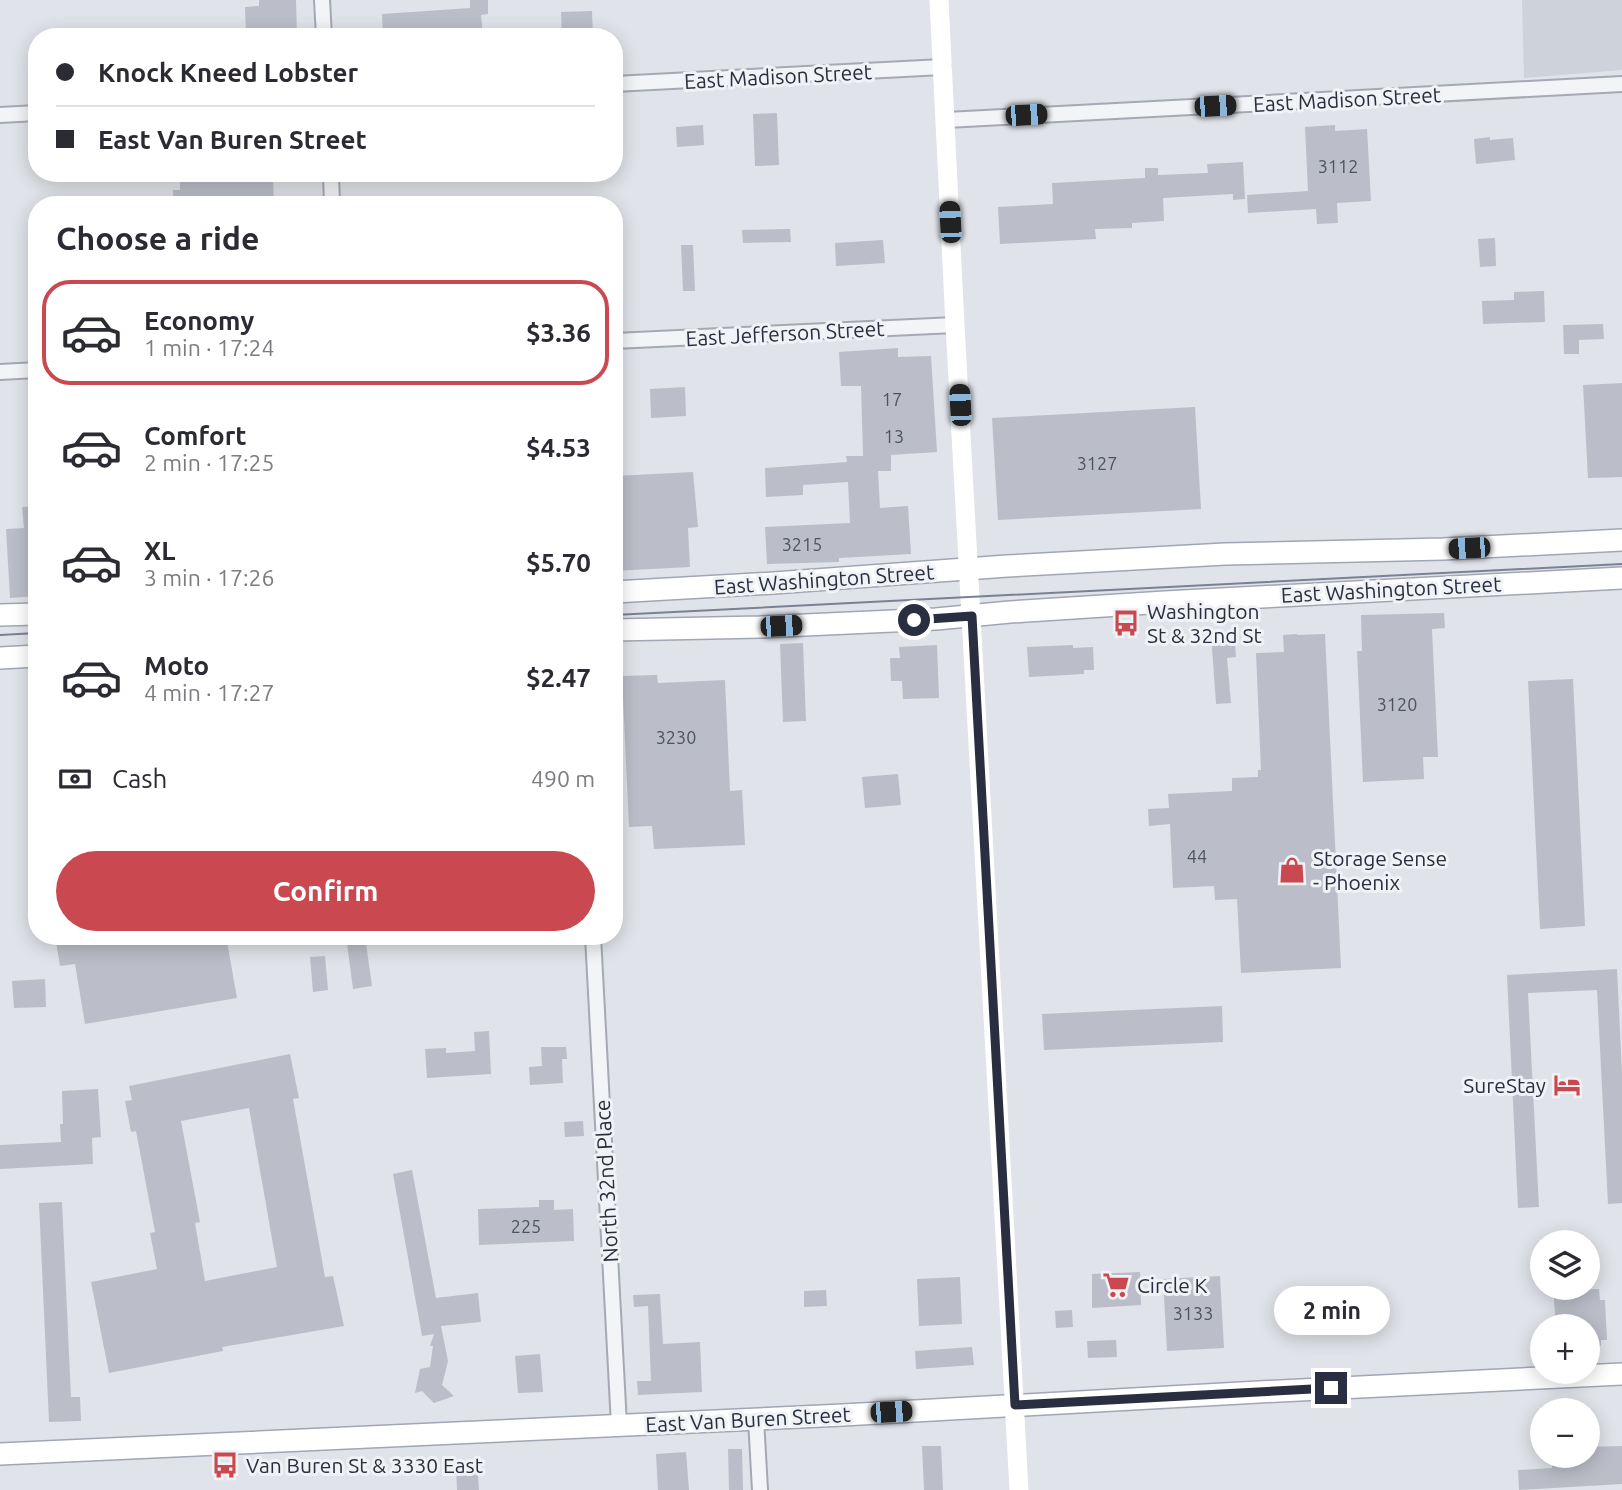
<!DOCTYPE html>
<html lang="en">
<head>
<meta charset="utf-8">
<style>
	:root { --surface:#fff; --page:#f7f7f7; --text:#2b2b33; --muted:#7c7c81; --line:#e1e1e2; --accent:#ca4951 }
	body { margin:0; font-family:Ubuntu,sans-serif; background:var(--page); color:var(--text); height:100vh; display:flex; flex-direction:column; font-size:26px; white-space:nowrap }
	* { box-sizing:border-box; margin:0 }
	p { font-size:23px; color:var(--muted) }
	.icon { flex:none; width:38px; height:38px; fill:none; stroke:currentColor; stroke-width:2; stroke-linecap:round; stroke-linejoin:round }
	.map { position:relative; flex:1; overflow:hidden }
	.side { position:absolute; left:28px; top:196px; width:595px; height:749px; display:flex; flex-direction:column; background:var(--surface); border-radius:28px; box-shadow:0 4px 18px #0003 }
	.side>* { flex:none }
	.top-card { position:absolute; left:28px; top:28px; width:595px; height:154px; border-radius:28px; box-shadow:0 4px 18px #0003; display:grid; align-content:center; height:154px; padding:0 28px; background:var(--surface) }
	.buttons { position:absolute; left:1530px; top:1230px; display:grid; gap:14px }
	.buttons a { display:grid; place-items:center; width:70px; height:70px; border-radius:50%; background:var(--surface); box-shadow:0 4px 18px #0003; font-size:35px }
	.end { position:absolute; width:32px; height:32px; margin:-16px; border:9px solid #292f40; background:#fff; box-shadow:0 0 0 4px #fff }
	.from { border-radius:50% }
	.bubble { position:absolute; height:49px; border-radius:24px; background:var(--surface); box-shadow:0 4px 18px #0003; font-size:23px; font-weight:700; line-height:49px; text-align:center }
	.car { position:absolute; width:21px; height:42px; margin:-21px -10px; border-radius:9px; box-shadow:0 0 5px 2px #0007; background:linear-gradient(#222 24%,#8ab4d8 0 40%,#222 0 76%,#8ab4d8 0 86%,#222 0) }
	.top-card b { display:flex; align-items:center; gap:24px; height:66px; font-size:26px }
	.top-card b+b { border-top:2px solid var(--line) }
	.top-card i { width:18px; height:18px; background:var(--text) }
	ul { padding:0; list-style:none }
	li { display:flex; align-items:center; gap:21px; height:105px; margin:0 14px 10px; padding:0 14px; border:4px solid transparent; border-radius:28px }
	li div { flex:1 }
	li b { display:block; font-size:26px }
	li em { font-style:normal; font-weight:700 }
	li.on { border-color:var(--accent) }
	li>.icon { width:63px; height:63px; stroke-width:1.5 }
	h2 { padding:0 28px; font-size:32px; line-height:84px }
	.pay { display:flex; align-items:center; gap:18px; height:77px; padding:0 28px; font-size:26px }
	.pay p { margin-inline-start:auto }
	.button { display:flex; gap:14px; margin-top:auto; padding:14px 28px }
	.button a { flex:1; height:80px; border-radius:42px; background:var(--accent); color:#fff; font-size:28px; font-weight:700; line-height:80px; text-align:center }
	.map>svg:first-child { display:block }
	.built { fill:#ced2da }
	.building { fill:#bbbec8; fill-rule:evenodd }
	.lines { fill:none; stroke-linecap:round; stroke-linejoin:round }
	.minor-casing { stroke:#a5a9b3; stroke-width:18 }
	.primary-casing { stroke:#a0a6b4; stroke-width:24 }
	.minor { stroke:#f3f4f7; stroke-width:14 }
	.secondary { stroke:#fff; stroke-width:19 }
	.primary { stroke:#fff; stroke-width:21 }
	.tram { stroke:#7a8192; stroke-width:2 }
	.route { stroke:#292f40; stroke-width:9 }
	.labels { text-anchor:middle; dominant-baseline:central; stroke-width:6; stroke-linejoin:round; paint-order:stroke }
	.number-label { font-size:18px; fill:#4e5362 }
	.street-label { font-size:21px; fill:#292f40; stroke:#f0f2f6 }
	.poi-label { font-size:21px; fill:#292f40; stroke:#f0f2f6; text-anchor:start }
</style>
</head>
<body>
<div class="map">
<svg width="1622" height="1490" viewBox="0 0 1622 1490">
	<rect width="100%" height="100%" fill="#e0e3e9"/>
	<path class="built" d="M1522,0H1622V70L1524,78Z"/>
	<path class="building" d="M259,0H296L297,37H260V33L246,34L245,7L259,6Z
		M470,0H488V14L481,15L483,37H383L382,14L470,8Z
		M592,11L593,37H562L561,12Z
		M777,113L779,165L755,166L753,114Z
		M703,125L704,145L677,147L676,127Z
		M1335,125V131L1367,129L1371,201L1337,203L1338,223L1317,224L1316,209L1248,213L1247,195L1308,191L1305,127Z
		M1490,137V140L1513,138L1515,160L1476,164L1474,139Z
		M1243,162L1245,199L1233,200V194L1163,198L1164,221L1132,223V228L1095,229L1096,239L1000,244L998,207L1053,204L1052,183L1145,178V168H1158V175L1208,173L1207,164Z
		M198,173H240V178L273,177L274,205H173V190H180V179L190,178V174Z
		M790,229L791,242L743,243L742,230Z
		M1495,238L1496,266L1480,267L1478,239Z
		M883,240L885,263L836,266L835,243Z
		M681,245H693L695,291H683Z
		M1544,291L1545,322L1483,324L1482,301L1514,300V292Z
		M1603,324L1604,339L1579,340V354H1564L1563,325Z
		M898,348V357L931,356L937,452L891,455V471H878L880,508L908,506L911,554L839,558V562L767,564L765,527L850,523L848,482L803,485V495L766,497L765,468L847,462L846,456H863L861,386H841L839,352Z
		M1622,383V477L1588,478L1583,385Z
		M685,387L686,416L651,418L650,389Z
		M1195,407L1201,509L998,520L992,418Z
		M693,472L698,527L688,528L690,567L614,571V476Z
		M37,506V596L10,598L6,529L24,528L22,507Z
		M1444,613L1445,628L1432,629L1438,757H1423L1424,779L1363,782L1357,651H1362L1361,615Z
		M1234,632L1236,657L1227,658L1231,703L1216,704L1211,634Z
		M1297,634V635L1325,634L1341,968L1241,973L1237,899L1215,900L1214,886L1173,888L1170,824L1149,826L1148,809L1169,808L1168,794L1232,791V778L1258,777V770H1261L1256,653L1284,652L1283,635Z
		M803,643L806,721L783,722L780,644Z
		M937,645L939,698L903,699L902,681H891L890,658H900L899,647Z
		M1073,645V648L1093,647L1094,670H1084V674L1029,677L1027,647Z
		M657,675L658,683L725,680L730,791L742,790L745,845L654,849L652,826L629,827L622,676Z
		M1573,679L1585,926L1540,929L1528,681Z
		M898,774L901,805L865,808L862,777Z
		M55,936H130L131,943L173,936H226L237,998L85,1024L75,964L60,966Z
		M346,936H365L372,986L353,989Z
		M325,956L328,990L313,992L310,957Z
		M1617,969L1622,1072V1203L1608,1204L1597,990L1528,993L1539,1207L1518,1208L1507,975Z
		M45,979L46,1007L14,1008L12,981Z
		M1222,1006L1223,1042L1044,1050L1042,1014Z
		M489,1031L491,1074L427,1078L425,1049L446,1048V1053L475,1051L474,1032Z
		M541,1047H566L567,1059H562L563,1083L530,1085L529,1067L542,1066Z
		M290,1054L299,1098L293,1099L325,1277L333,1276L344,1326L222,1347L223,1351L109,1373L91,1282L157,1269L150,1233L155,1232L136,1131L131,1132L125,1101L132,1100L129,1086ZM249,1108L277,1267L205,1281L195,1223L200,1222L181,1121Z
		M98,1089L101,1137L92,1138L93,1164L0,1169V1145L61,1142L60,1124H63L62,1091Z
		M583,1121L584,1136L565,1137L564,1122Z
		M412,1170L436,1298L478,1293L481,1322L441,1326L448,1361L442,1385L454,1396L434,1403L422,1391L415,1393L420,1369L430,1367L433,1346H430L434,1334L422,1336L393,1174Z
		M539,1200H554V1210L573,1209L574,1241L479,1245L478,1209L539,1207Z
		M62,1202L71,1397H80L81,1421L49,1422L39,1203Z
		M1140,1272L1141,1305L1092,1308V1274Z
		M1220,1276L1224,1348L1167,1351L1163,1279Z
		M960,1277L962,1324L919,1326L917,1279Z
		M1553,1288H1571L1572,1290L1599,1289L1600,1300H1605L1607,1340H1601V1346L1587,1347V1326H1556Z
		M826,1290L827,1306L804,1307V1291Z
		M660,1294L663,1344L700,1342L702,1392L638,1395L637,1381H651L648,1306L634,1307L633,1295Z
		M1072,1310L1073,1327L1056,1328L1055,1311Z
		M1116,1340L1117,1357L1088,1358L1087,1341Z
		M972,1347L974,1365L916,1369L915,1351Z
		M540,1354L543,1392L518,1393L515,1356Z
		M922,1446H941L943,1490H924Z
		M1622,1446V1484L1519,1490L1518,1470L1552,1468V1456H1587V1447Z
		M728,1449H742L743,1490H729Z
		M686,1452L689,1490H658L656,1454Z
		M477,1462L479,1490H457L456,1464Z"/>
	<g class="lines">
		<g class="minor-casing">
			<path id="minor" d="M322,0L324,37
				M614,84L943,67
				M0,115L37,113
				M946,120L1622,84
				M331,173L332,205
				M614,341L955,325
				M0,372L37,370
				M593,936L619,1425
				M756,1419L760,1490"/>
		</g>
		<g class="primary-casing">
			<path id="primary" d="M614,592L774,583L1007,566L1225,554L1443,549L1622,540
				M0,615L37,614
				M614,630L760,627L936,619L1010,612L1165,602L1622,578
				M0,658L37,656
				M0,1454L843,1415L1259,1392L1622,1374"/>
		</g>
		<use href="#minor" class="minor"/>
		<path class="secondary" d="M939,0L955,325L1019,1490"/>
		<use href="#primary" class="primary"/>
		<path class="tram" d="M614,615L1622,564
			M0,635L37,633"/>
	</g>
	<g class="lines">
		<path class="route" d="M914,620L972,616L1015,1405L1331,1388"/>
	</g>
	<defs>
		<g id="bus-bare" transform="scale(2.1)"><path d="M-5-6H5V4H4V6H2V4H-2V6H-4V4H-5ZM-3.5-4V0h7V-4ZM-3.5 1.2v1.5H-2V1.2ZM2 1.2v1.5H3.5V1.2Z" fill="#ca4951" stroke="#f0f2f6" stroke-width="2.5" paint-order="stroke"/></g>
		<g id="shop-bare" transform="scale(2.1)"><path d="M-5-2.5h2.3a2.7 3.5 0 0 1 5.4 0H5L5.5 6h-11ZM-1.5-2.5h3a1.5 2.3 0 0 0-3 0Z" fill="#ca4951" stroke="#f0f2f6" stroke-width="2.5" paint-order="stroke"/></g>
		<g id="hotel-bare" transform="scale(2.1)"><path d="M-6-4.5h1.5V1H6V5H4.5V3h-9V5H-6ZM-4 0a1.8 1.8 0 1 1 3.6 0ZM.5 0V-2.5h3Q6-2.5 6 0Z" fill="#ca4951" stroke="#f0f2f6" stroke-width="2.5" paint-order="stroke"/></g>
		<g id="supermarket-bare" transform="scale(2.1)"><path d="M-6-5.5h2.5l.6 2H6L4.5 2H-2.5L-4.4-4H-6ZM-1.5 3.2a1.3 1.3 0 1 0 .1 0ZM3 3.2a1.3 1.3 0 1 0 .1 0Z" fill="#ca4951" stroke="#f0f2f6" stroke-width="2.5" paint-order="stroke"/></g>
	</defs>
	<g fill-rule="evenodd">
		<use href="#bus-bare" x="1126" y="623"/>
		<use href="#shop-bare" x="1292" y="870"/>
		<use href="#hotel-bare" x="1567" y="1085"/>
		<use href="#supermarket-bare" x="1116" y="1285"/>
		<use href="#bus-bare" x="225" y="1465"/>
	</g>
	<g class="labels">
		<g class="number-label">
			<text x="1338" y="166">3112</text>
			<text x="892" y="399">17</text>
			<text x="894" y="436">13</text>
			<text x="1097" y="463">3127</text>
			<text x="802" y="544">3215</text>
			<text x="1397" y="704">3120</text>
			<text x="676" y="737">3230</text>
			<text x="1197" y="856">44</text>
			<text x="526" y="1226">225</text>
			<text x="1193" y="1313">3133</text>
		</g>
		<g class="street-label">
			<text transform="translate(778 76) rotate(-3)">East Madison Street</text>
			<text transform="translate(1347 99) rotate(-3)">East Madison Street</text>
			<text transform="translate(785 333) rotate(-3)">East Jefferson Street</text>
			<text transform="translate(824 579) rotate(-4)">East Washington Street</text>
			<text transform="translate(1391 589) rotate(-3)">East Washington Street</text>
			<text transform="translate(606 1181) rotate(-93)">North 32nd Place</text>
			<text transform="translate(748 1419) rotate(-3)">East Van Buren Street</text>
		</g>
		<g class="poi-label">
			<text x="1147" y="611">Washington<tspan x="1147" dy="24">St &amp; 32nd St</tspan></text>
			<text x="1313" y="858">Storage Sense<tspan x="1313" dy="24">- Phoenix</tspan></text>
			<text x="1546" y="1085" text-anchor="end">SureStay</text>
			<text x="1137" y="1285">Circle K</text>
			<text x="246" y="1465">Van Buren St &amp; 3330 East</text>
		</g>
	</g>
</svg>
<div class="buttons">
<a><svg class="icon" aria-label="layers" viewBox="0 0 24 24"><path d="M12 4l9 5-9 5-9-5zM3 14l9 5 9-5"/></svg></a>
<a>+</a>
<a>−</a>
</div>
<i class="end from" style="left:914px;top:620px"></i>
<i class="end" style="left:1331px;top:1388px"></i>
<div class="bubble" style="left:1274px;top:1286px;width:116px">2 min</div>
<i class="car" style="left:1215px;top:106px;rotate:87deg"></i>
<i class="car" style="left:1026px;top:115px;rotate:87deg"></i>
<i class="car" style="left:950px;top:222px;rotate:357deg"></i>
<i class="car" style="left:960px;top:405px;rotate:357deg"></i>
<i class="car" style="left:1469px;top:548px;rotate:267deg"></i>
<i class="car" style="left:781px;top:626px;rotate:87deg"></i>
<i class="car" style="left:891px;top:1412px;rotate:87deg"></i>
<div class="top-card">
<b><i class="from"></i>Knock Kneed Lobster</b>
<b><i></i>East Van Buren Street</b>
</div>
<section class="side">
<h2>Choose a ride</h2>
<ul>
<li class="on"><svg class="icon" aria-label="car" viewBox="0 0 24 24"><path d="M5 17H2v-5l4-1 3-4h7l3 4 3 1v5h-3M9 17h6M6 11h13"/><circle cx="7" cy="17" r="2"/><circle cx="17" cy="17" r="2"/></svg><div><b>Economy</b><p>1 min · 17:24</p></div><em>$3.36</em></li>
<li><svg class="icon" aria-label="car" viewBox="0 0 24 24"><path d="M5 17H2v-5l4-1 3-4h7l3 4 3 1v5h-3M9 17h6M6 11h13"/><circle cx="7" cy="17" r="2"/><circle cx="17" cy="17" r="2"/></svg><div><b>Comfort</b><p>2 min · 17:25</p></div><em>$4.53</em></li>
<li><svg class="icon" aria-label="car" viewBox="0 0 24 24"><path d="M5 17H2v-5l4-1 3-4h7l3 4 3 1v5h-3M9 17h6M6 11h13"/><circle cx="7" cy="17" r="2"/><circle cx="17" cy="17" r="2"/></svg><div><b>XL</b><p>3 min · 17:26</p></div><em>$5.70</em></li>
<li><svg class="icon" aria-label="car" viewBox="0 0 24 24"><path d="M5 17H2v-5l4-1 3-4h7l3 4 3 1v5h-3M9 17h6M6 11h13"/><circle cx="7" cy="17" r="2"/><circle cx="17" cy="17" r="2"/></svg><div><b>Moto</b><p>4 min · 17:27</p></div><em>$2.47</em></li>
</ul>
<div class="pay"><svg class="icon" aria-label="cash" viewBox="0 0 24 24"><path d="M3 7h18v10H3z"/><circle cx="12" cy="12" r="2"/></svg>Cash<p>490 m</p></div>
<div class="button"><a>Confirm</a></div>
</section>
</div>
</body>
</html>
